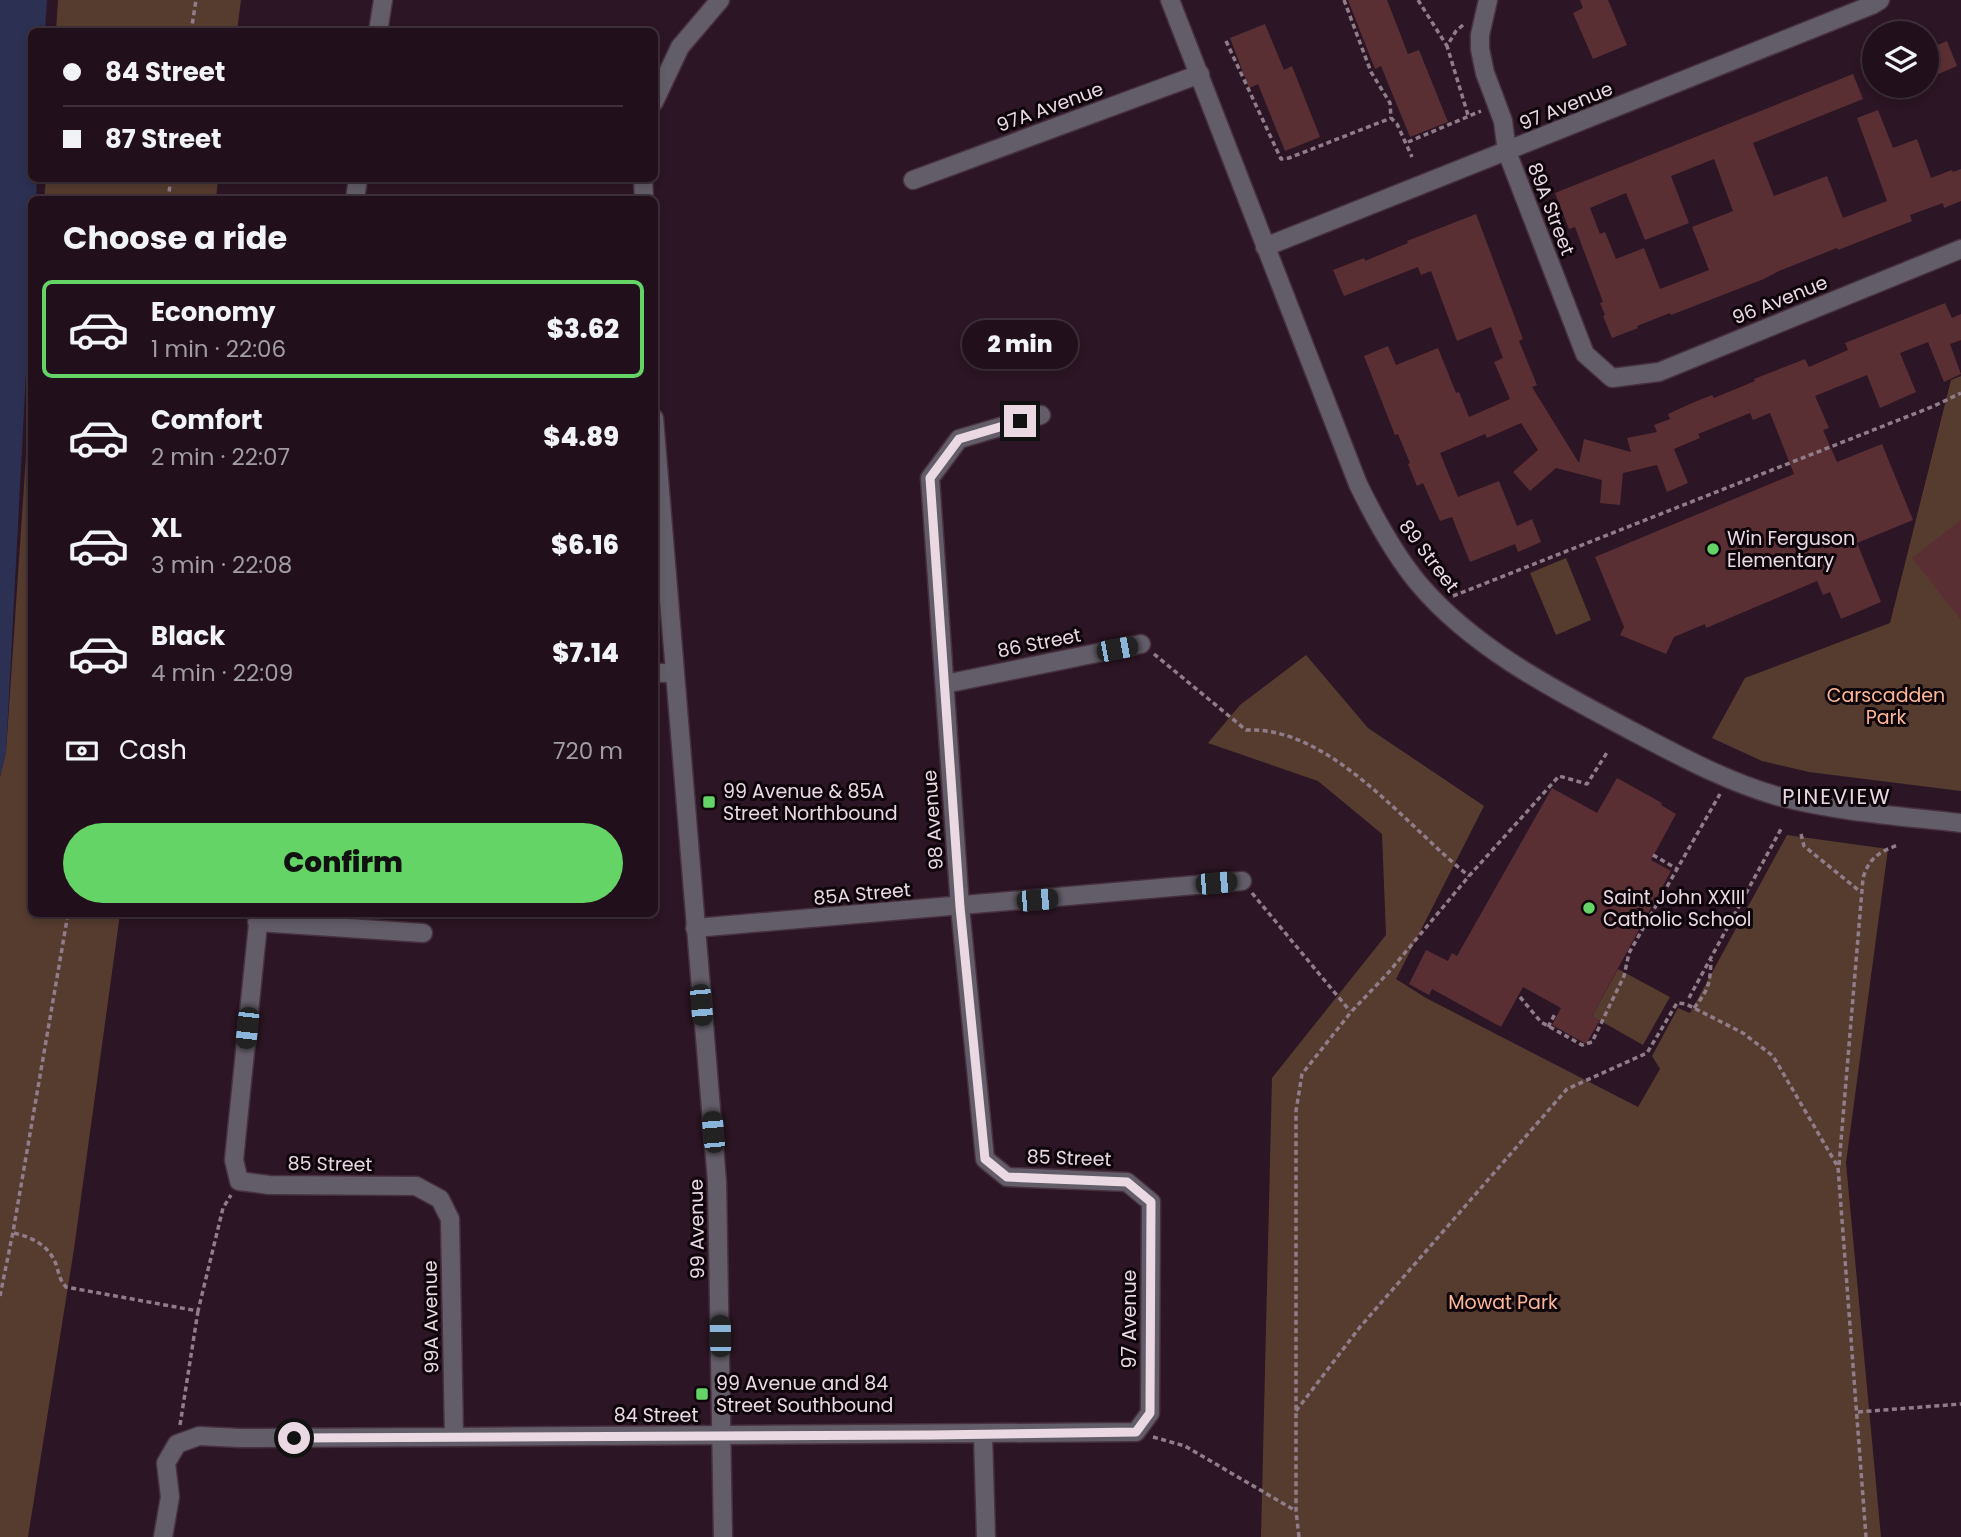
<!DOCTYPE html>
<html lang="en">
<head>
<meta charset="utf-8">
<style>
	:root { --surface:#21101b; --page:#2d1e28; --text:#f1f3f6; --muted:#a29da3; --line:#3e303a; --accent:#65d467 }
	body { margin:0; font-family:Poppins,sans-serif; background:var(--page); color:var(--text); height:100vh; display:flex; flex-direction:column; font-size:26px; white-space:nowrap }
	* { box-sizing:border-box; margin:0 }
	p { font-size:23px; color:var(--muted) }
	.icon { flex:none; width:38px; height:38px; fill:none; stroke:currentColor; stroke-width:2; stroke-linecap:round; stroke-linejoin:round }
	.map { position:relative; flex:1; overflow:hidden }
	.drawer { position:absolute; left:28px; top:196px; width:630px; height:721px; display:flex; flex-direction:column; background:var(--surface); border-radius:10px; box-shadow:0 4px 10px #0003,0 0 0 2px var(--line) }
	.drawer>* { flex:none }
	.top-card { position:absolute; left:28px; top:28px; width:630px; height:154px; border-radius:10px; box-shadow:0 4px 10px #0003,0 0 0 2px var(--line); display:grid; align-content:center; height:154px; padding:0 35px; background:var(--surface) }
	.fabs { position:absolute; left:1862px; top:21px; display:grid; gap:14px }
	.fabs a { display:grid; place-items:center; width:77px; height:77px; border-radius:50%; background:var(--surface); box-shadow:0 4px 10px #0003,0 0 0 2px var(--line); font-size:35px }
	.end { position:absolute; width:32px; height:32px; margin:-16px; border:9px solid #ead9e3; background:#111; box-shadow:0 0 0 4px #111 }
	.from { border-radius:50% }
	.bubble { position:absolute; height:49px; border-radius:24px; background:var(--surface); box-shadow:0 4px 10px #0003,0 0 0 2px var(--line); font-size:23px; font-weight:800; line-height:49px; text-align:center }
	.car { position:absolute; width:21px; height:42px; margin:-21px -10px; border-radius:9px; box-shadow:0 0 5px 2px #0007; background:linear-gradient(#222 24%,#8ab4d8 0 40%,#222 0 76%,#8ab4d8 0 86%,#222 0) }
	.top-card b { display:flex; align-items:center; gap:24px; height:66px; font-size:26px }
	.top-card b+b { border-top:2px solid var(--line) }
	.top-card i { width:18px; height:18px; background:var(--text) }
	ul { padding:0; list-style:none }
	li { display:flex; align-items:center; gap:21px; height:98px; margin:0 14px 10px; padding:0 21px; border:4px solid transparent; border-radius:10px }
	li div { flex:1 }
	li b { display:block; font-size:26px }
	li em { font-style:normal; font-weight:800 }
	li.active { border-color:var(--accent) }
	li>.icon { width:63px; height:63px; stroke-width:1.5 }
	h2 { padding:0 35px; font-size:32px; line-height:84px }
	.pay { display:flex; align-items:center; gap:18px; height:77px; padding:0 35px; font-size:26px }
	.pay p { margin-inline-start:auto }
	.button { display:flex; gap:14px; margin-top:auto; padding:14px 35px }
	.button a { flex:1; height:80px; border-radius:42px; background:var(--accent); color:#111; font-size:28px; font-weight:800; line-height:80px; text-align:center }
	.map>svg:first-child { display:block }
	.green { fill:#563c2f }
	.water { fill:#2c3154 }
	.building { fill:#5a2f34; fill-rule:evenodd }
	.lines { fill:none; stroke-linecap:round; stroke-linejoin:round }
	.minor-casing { stroke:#47303f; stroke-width:21 }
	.tertiary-casing { stroke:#47303f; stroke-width:21 }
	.path { stroke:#917d8a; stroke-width:3.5; stroke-dasharray:5 3.5; stroke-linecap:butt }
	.minor { stroke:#635d69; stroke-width:18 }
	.tertiary { stroke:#635d69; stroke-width:18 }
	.route { stroke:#ead9e3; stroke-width:9 }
	.poi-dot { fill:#65d467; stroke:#0e050b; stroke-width:2.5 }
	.labels { text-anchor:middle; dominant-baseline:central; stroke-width:6; stroke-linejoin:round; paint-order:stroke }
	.street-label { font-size:19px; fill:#ead9e3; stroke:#0e050b }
	.poi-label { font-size:19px; fill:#ead9e3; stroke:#0e050b; text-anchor:start }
	.park-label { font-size:19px; fill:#fdb797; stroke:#0e050b }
	.neighbourhood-label { font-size:21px; letter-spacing:2px; fill:#ead9e3; stroke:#0e050b }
</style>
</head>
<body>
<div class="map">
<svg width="1961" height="1537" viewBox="0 0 1961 1537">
	<rect width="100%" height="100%" fill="#2c1524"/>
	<path class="green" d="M58,0H241L237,31H56Z
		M46,179V178L218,179L216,199H44Z
		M1961,376V791L1809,772L1762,761L1712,738L1745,678L1890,623L1951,380Z
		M31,382L32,914H120L74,1249L28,1537H0V777L6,752Z
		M1566,558L1591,620L1556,635L1530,573Z
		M1306,655L1368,728L1484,806L1396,979L1426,998L1638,1107L1660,1069L1652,1056L1678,1008L1690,1013L1787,835L1888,849L1846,1163L1881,1537H1261L1272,1078L1386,935L1382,834L1318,781L1208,743L1240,705Z
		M1618,969L1670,997L1643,1045L1592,1016Z"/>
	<path class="water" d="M0,0H47L45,31L32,32V178L37,179L36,199L32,200L31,278L6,752L0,777Z"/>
	<path class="building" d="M1348,0H1387L1408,54L1419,50L1448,122L1410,137L1381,66L1375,69Z
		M1580,0H1608L1627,45L1593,59L1573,13L1583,8Z
		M1265,24L1284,70L1292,66L1320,137L1285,151L1258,84L1249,88L1230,38Z
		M1947,41L1957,66L1927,79V49Z
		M1853,74L1863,99L1753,143L1774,196L1827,176L1843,218L1887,201L1857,118L1878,110L1893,148L1917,139L1931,178L1952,170L1953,172L1961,169V201L1944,208L1943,203L1910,215L1912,221L1838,250L1837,248L1779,271L1764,279L1671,315L1670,313L1637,326L1638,328L1612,338L1603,316L1605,315L1600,303L1603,302L1575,227L1569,229L1555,193ZM1714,159L1733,211L1692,227L1709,270L1660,289L1644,248L1616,259L1605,232L1600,234L1590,208L1626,193L1645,240L1689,223L1671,176Z
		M1476,214L1523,339L1519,341L1537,385L1532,387L1579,463L1584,439L1631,452L1627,438L1657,432L1654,425L1670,419L1668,414L1692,403L1712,395L1714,398L1755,381L1754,379L1805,359L1809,367L1848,350L1845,343L1945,303L1952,318L1961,314V340L1950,344L1961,374L1944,382L1928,342L1900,353L1916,392L1880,408L1867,375L1815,396L1829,428L1823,430L1837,462L1882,444L1913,520L1857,543L1881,602L1841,619L1830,592L1823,595L1817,581L1706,628L1705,624L1674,637L1666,654L1620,635L1624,627L1595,557L1794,474L1770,413L1753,420L1750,413L1698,434L1700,438L1674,449L1688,483L1667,492L1657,465L1623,473L1620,505L1600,503L1602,480L1556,468L1530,491L1513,472L1538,450L1521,423L1487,438L1485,434L1440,453L1458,497L1499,481L1517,526L1532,519L1541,542L1518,552L1515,544L1470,562L1452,517L1440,521L1423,483L1417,486L1408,464L1410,463L1398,434L1395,435L1364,356L1388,346L1396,365L1438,348L1456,393L1459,392L1469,417L1510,399L1494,362L1503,358L1491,327L1457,341L1431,271L1421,275L1418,267L1344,296L1333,270L1364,258L1365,261L1408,243L1407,241Z
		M1961,520V620L1912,558Z
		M1617,778L1662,803L1661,805L1676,814L1651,860L1671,871L1592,1016L1600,1020L1586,1044L1552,1025L1561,1008L1523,987L1501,1027L1432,989L1429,995L1409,984L1426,950L1448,961L1452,953L1457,956L1552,788L1597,813Z"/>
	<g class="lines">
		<g class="minor-casing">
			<path id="minor" d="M1488,0L1480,35V49L1485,73L1503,121L1507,152L1585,354L1612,378L1659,372L1961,249
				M378,32L383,0
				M913,180L1200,74
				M355,200L358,178
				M654,673H674
				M945,684L1141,644
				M259,914L234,1160L239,1181L269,1185L416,1186L440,1199L450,1219L454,1437
				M257,922L423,933
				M695,928L1242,881
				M983,1435L986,1537
				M163,1537L170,1497L166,1463L177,1444L199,1436L240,1438L454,1437L1136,1432L1150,1413L1151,1202L1127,1182L1007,1177L985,1159L960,907L930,478L959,439L1041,415"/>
		</g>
		<g class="tertiary-casing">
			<path id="tertiary" d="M1170,0L1358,484C1375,519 1394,554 1419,584C1475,650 1557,691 1632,731C1680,756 1725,781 1777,796C1837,812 1900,816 1961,823
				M654,102L680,47L720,0
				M643,178L644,200
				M1265,247L1872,5L1880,0
				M654,418L717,1182L723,1537"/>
		</g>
		<path class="path" d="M1344,0L1371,72L1390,103L1391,118L1397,124L1412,157
			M1418,0L1447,46
			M1463,25L1456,31L1447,46L1468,115
			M191,32L196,0
			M1226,41L1281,159L1289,158L1391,118
			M1408,142L1481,111
			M168,200L171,178
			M1453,596L1934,406L1961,393
			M1154,654L1246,730C1331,726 1407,827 1469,876
			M1801,834L1804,846L1862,893
			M1653,855L1677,869
			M1252,893L1350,1011
			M1520,997L1541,1022L1582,1045L1592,1042L1624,976L1629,953L1720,794
			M1689,998L1781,829
			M1694,1008C1709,989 1710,984 1711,960
			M1548,1027L1556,1012
			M1839,1165L1863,878C1869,858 1879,852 1898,845
			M14,1233C34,1238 50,1246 57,1267C59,1275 60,1280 66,1287L198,1311L223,1208L231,1195
			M0,1296L13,1232L68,914
			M1296,1411L1360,1327L1567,1089L1647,1053L1677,1003L1686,1004L1743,1033L1773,1056L1838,1167L1866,1537
			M1858,1412L1961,1404
			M180,1425L198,1311
			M1153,1437L1185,1446L1296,1511
			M1299,1537L1296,1511V1111L1302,1074L1351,1012L1388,973L1469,876L1559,776L1587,784L1608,751"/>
		<use href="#minor" class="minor"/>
		<use href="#tertiary" class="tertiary"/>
	</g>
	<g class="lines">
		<path class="route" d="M294,1438L932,1435L1136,1432L1150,1413L1151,1202L1127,1182L1007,1177L985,1159L960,907L930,478L959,439L1020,421"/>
	</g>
	<g class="poi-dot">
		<circle cx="1713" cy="549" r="7"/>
		<rect x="702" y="795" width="14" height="14" rx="3.5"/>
		<circle cx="1589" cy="908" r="7"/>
		<rect x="695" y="1387" width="14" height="14" rx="3.5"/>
	</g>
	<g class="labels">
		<g class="street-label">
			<text transform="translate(1566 106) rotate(-22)">97 Avenue</text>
			<text transform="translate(1050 107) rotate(-20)">97A Avenue</text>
			<text transform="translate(1551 209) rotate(69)">89A Street</text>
			<text transform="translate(1780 300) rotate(-22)">96 Avenue</text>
			<text transform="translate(1429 556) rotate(53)">89 Street</text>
			<text transform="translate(1039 643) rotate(-11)">86 Street</text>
			<text transform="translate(933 820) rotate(-94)">98 Avenue</text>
			<text transform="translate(862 894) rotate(-5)">85A Street</text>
			<text transform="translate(1069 1158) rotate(2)">85 Street</text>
			<text transform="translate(330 1164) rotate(1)">85 Street</text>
			<text transform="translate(697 1229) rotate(-91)">99 Avenue</text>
			<text transform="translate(431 1317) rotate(-91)">99A Avenue</text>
			<text transform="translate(1129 1319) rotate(-90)">97 Avenue</text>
			<text x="656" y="1415">84 Street</text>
		</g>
		<g class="poi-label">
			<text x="1727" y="538">Win Ferguson<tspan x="1727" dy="22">Elementary</tspan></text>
			<text x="723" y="791">99 Avenue &amp; 85A<tspan x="723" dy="22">Street Northbound</tspan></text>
			<text x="1603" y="897">Saint John XXIII<tspan x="1603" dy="22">Catholic School</tspan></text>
			<text x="716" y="1383">99 Avenue and 84<tspan x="716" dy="22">Street Southbound</tspan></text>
		</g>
		<g class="park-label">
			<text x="1886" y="695">Carscadden<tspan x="1886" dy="22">Park</tspan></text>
			<text x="1503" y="1302">Mowat Park</text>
		</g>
		<g class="neighbourhood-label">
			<text x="1837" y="796">PINEVIEW</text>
		</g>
	</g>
</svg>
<div class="fabs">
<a><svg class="icon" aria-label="layers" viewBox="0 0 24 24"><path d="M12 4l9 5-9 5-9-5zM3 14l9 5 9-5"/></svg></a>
</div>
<i class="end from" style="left:294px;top:1438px"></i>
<i class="end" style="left:1020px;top:421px"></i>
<div class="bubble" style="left:962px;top:320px;width:116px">2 min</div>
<i class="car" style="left:1117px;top:649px;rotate:79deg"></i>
<i class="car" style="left:1216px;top:883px;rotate:85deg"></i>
<i class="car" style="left:1037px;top:900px;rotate:85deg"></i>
<i class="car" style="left:701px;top:1005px;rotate:175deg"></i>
<i class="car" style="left:247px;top:1028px;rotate:186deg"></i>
<i class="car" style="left:713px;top:1132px;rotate:355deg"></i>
<i class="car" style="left:720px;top:1336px;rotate:359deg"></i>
<div class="top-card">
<b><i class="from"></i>84 Street</b>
<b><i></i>87 Street</b>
</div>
<section class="drawer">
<h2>Choose a ride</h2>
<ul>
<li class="active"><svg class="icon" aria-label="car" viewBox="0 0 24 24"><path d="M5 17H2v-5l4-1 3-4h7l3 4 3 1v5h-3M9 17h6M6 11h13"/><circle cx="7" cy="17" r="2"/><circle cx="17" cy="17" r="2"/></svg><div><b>Economy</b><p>1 min · 22:06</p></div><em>$3.62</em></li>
<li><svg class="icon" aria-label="car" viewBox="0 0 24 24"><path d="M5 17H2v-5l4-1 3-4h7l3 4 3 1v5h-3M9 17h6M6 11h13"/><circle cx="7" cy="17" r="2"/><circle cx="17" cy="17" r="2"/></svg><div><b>Comfort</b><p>2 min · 22:07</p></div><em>$4.89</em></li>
<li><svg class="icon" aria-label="car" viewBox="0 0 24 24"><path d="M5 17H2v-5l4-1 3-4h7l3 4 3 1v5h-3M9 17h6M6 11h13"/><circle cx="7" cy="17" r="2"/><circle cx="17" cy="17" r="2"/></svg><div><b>XL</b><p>3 min · 22:08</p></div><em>$6.16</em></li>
<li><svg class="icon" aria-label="car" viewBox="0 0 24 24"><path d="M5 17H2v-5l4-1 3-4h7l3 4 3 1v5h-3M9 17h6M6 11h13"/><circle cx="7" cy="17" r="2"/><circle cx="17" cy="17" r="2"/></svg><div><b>Black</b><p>4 min · 22:09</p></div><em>$7.14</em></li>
</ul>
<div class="pay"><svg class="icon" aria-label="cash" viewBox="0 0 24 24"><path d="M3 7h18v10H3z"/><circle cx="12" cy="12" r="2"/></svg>Cash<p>720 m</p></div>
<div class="button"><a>Confirm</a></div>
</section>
</div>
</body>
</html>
